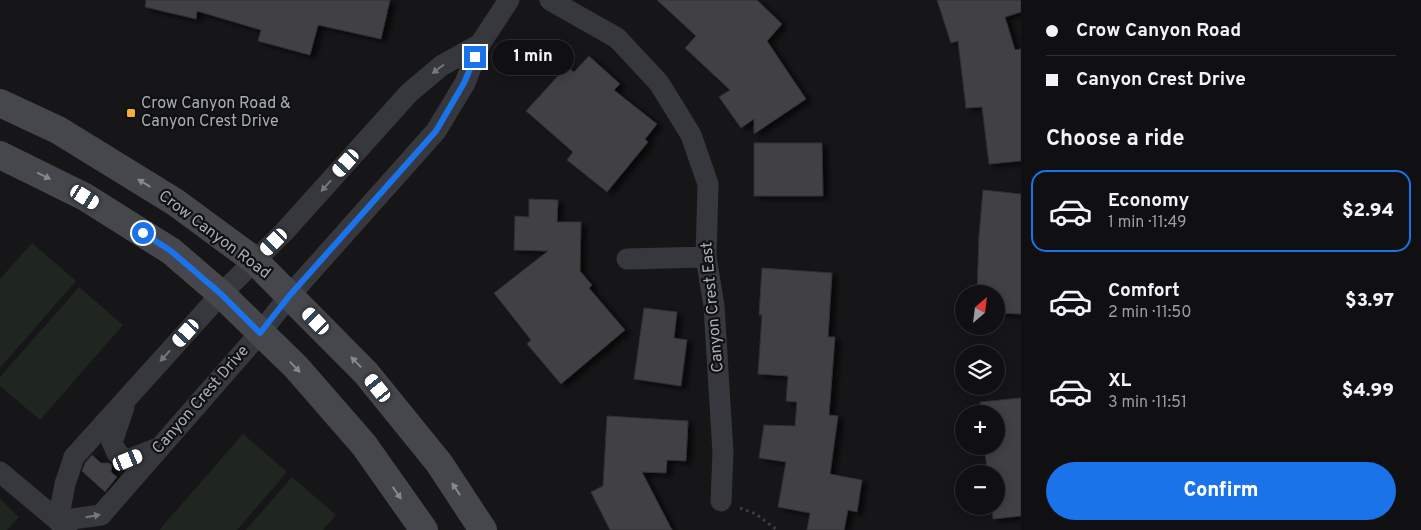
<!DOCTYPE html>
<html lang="en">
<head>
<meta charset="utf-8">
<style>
	:root { --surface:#101012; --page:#19191b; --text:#f1f3f6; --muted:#9c9d9f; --line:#303032; --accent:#1a73e8 }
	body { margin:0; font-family:Overpass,sans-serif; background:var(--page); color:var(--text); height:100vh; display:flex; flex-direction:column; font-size:19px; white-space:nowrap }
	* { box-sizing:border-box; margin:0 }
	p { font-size:16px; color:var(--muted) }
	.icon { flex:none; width:28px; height:28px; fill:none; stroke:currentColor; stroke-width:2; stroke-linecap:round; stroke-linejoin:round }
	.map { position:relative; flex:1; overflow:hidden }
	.panel { display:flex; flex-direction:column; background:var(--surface); width:400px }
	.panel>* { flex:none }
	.top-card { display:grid; align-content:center; height:110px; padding:0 25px; background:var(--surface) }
	.needle { width:32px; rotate:28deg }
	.controls { position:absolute; left:955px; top:285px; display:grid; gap:10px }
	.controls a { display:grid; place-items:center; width:50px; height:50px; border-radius:50%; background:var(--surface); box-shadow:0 2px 12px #0003,0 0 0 1px var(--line); font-size:25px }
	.end { position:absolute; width:22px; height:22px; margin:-11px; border:6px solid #1a73e8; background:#fff; box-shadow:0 0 0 2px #fff }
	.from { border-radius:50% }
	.bubble { position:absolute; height:35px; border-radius:18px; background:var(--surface); box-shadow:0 2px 12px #0003,0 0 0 1px var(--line); font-size:16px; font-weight:800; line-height:35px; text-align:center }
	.car { position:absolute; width:15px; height:30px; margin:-15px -8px; border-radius:6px; box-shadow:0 0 4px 1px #0007; background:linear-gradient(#fff 24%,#345 0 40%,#fff 0 76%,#345 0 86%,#fff 0) }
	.top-card b { display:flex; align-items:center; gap:18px; height:48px; font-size:19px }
	.top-card b+b { border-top:1px solid var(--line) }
	.top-card i { width:12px; height:12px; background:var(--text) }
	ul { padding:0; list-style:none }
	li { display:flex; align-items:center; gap:15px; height:82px; margin:0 10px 8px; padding:0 15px; border:2px solid transparent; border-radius:15px }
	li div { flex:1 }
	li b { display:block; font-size:19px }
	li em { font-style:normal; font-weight:800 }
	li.active { border-color:var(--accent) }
	li>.icon { width:45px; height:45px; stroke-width:1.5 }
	h2 { padding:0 25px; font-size:22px; line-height:60px }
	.button { display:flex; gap:10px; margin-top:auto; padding:10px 25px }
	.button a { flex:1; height:58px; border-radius:30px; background:var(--accent); color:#fff; font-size:20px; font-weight:800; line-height:58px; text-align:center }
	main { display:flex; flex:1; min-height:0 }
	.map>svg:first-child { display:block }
	.green { fill:#1e261f }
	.building { fill:#404145; stroke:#303034; filter:url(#shadow) }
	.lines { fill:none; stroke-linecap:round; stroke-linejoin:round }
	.path { stroke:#3d3f44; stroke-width:3; stroke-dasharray:2.5 4; stroke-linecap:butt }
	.street { stroke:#37383d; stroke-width:21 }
	.secondary { stroke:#45474d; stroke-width:28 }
	.oneway { fill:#757881 }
	.oneway2 { fill:#858993 }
	.route { stroke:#1a73e8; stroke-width:6 }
	.poi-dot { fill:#f2b134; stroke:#111113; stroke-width:2 }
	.labels { text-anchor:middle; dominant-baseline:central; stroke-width:4.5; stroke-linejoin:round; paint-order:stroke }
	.poi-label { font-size:16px; fill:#a8adb8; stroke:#111113; text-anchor:start }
	.street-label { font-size:16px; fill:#a8adb8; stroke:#111113 }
</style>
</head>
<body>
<main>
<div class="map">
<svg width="1021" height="530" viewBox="0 0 1021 530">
	<defs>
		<filter id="shadow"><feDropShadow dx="5.5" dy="3" stdDeviation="2.5" flood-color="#0009"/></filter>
	</defs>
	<rect width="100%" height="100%" fill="#161618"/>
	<path class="green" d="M32,243L76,281L0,368V279Z
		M79,287L123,325L40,420L0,386V377Z
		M243,434L287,472L237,530H161L160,529Z
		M292,477L336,515L323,530H246Z
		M0,499L19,517L7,530H0Z"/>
	<path class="building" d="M146,0H390L381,39L318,25L310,55L258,41L261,30L197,11L196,19L145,7Z
		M657,0H757L782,24L767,41L806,99L754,134V119L741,128L719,97L730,90L685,48L696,36Z
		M937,0H1021V12L1005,17L1015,50L1021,49V161L989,164L982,107L966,108L958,41L951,43Z
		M589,56L620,84L614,90L657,124L645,139L648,142L607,192L567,160L573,152L526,111L567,66L574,72Z
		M754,143H822L823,196H754Z
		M983,190L1021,194V314L996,313V294H977L979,236Z
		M529,199L558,200L557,222H581L580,271L592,285L589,288L625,330L561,384L527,344L531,340L494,293L548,251L514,250L515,216L529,217Z
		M762,268L832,273L828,337H835L829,415L838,416L830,474L862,480L857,512L848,510L844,530H807L810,513L778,507L786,462L759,458L764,425L795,426L797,402L786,401L788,376L758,374L762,315H759Z
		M644,308L677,312L674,338L687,340L681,386L634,379Z
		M1021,398V516L993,519L992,506H996V474H988L984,446H996V414H981L980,402Z
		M607,416L688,421L686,461L667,460L666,473L642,472L672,530H610L591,492L603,486Z
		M92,455L101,463H109L112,465L111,472L117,477L105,492L82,471L85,463Z"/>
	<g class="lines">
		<path class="path" d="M740,508L756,514L777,530"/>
		<path class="street" d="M550,0L617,38L659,83L691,135L708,184L706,257L714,306L723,453L721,501
			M627,259L706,257
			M124,407L112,442L117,453L127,460L158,448
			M0,472L67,528
			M58,521L101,515L260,333L290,295L436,131L465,83L480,44L509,0
			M58,521L65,484L74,457L221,294L284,232L409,93L441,66L480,44"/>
		<path class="secondary" d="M0,103L58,130L175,202L255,261L366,373L439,463L483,530
			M0,155L85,197L171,251L221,294L296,367L364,445L424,530"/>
	</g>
	<defs><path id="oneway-solid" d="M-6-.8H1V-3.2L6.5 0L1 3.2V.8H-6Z" transform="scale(1.25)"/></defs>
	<g class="oneway">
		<use href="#oneway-solid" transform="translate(438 69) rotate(143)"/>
		<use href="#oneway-solid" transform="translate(326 186) rotate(132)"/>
		<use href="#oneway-solid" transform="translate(165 356) rotate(132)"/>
		<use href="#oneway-solid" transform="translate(93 516) rotate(-10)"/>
	</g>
	<g class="oneway2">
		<use href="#oneway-solid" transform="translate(44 176) rotate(26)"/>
		<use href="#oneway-solid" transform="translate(144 183) rotate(-149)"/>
		<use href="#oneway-solid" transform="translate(356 362) rotate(-134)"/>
		<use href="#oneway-solid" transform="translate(295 367) rotate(46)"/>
		<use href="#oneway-solid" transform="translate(456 489) rotate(-124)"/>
		<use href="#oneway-solid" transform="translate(397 493) rotate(55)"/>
	</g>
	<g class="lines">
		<path class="route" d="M143,233L171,251L221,294L260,333L290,295L436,131L464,83L475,57"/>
	</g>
	<rect class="poi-dot" x="126" y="108" width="10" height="10" rx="2.5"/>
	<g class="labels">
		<g class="poi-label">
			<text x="141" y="104">Crow Canyon Road &amp;<tspan x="141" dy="18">Canyon Crest Drive</tspan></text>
		</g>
		<g class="street-label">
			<text transform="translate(214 235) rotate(37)">Crow Canyon Road</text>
			<text transform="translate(713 307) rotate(-95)">Canyon Crest East</text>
			<text transform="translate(201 400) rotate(-49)">Canyon Crest Drive</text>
		</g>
	</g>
</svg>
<div class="controls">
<a><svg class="needle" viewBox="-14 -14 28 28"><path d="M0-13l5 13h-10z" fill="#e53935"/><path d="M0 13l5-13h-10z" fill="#9c9d9f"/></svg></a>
<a><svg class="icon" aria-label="layers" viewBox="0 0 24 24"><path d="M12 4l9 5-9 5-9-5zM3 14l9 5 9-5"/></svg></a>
<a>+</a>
<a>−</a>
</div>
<i class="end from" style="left:143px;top:233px"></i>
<i class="end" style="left:475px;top:57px"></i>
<div class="bubble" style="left:492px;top:40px;width:82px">1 min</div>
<i class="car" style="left:346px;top:163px;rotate:222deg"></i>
<i class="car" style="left:85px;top:197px;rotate:122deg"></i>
<i class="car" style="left:274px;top:242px;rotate:225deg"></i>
<i class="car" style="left:316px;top:321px;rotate:316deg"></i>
<i class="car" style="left:186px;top:333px;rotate:222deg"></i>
<i class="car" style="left:378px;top:388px;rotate:321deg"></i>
<i class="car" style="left:128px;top:460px;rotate:68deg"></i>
</div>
<section class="panel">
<div class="top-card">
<b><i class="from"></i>Crow Canyon Road</b>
<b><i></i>Canyon Crest Drive</b>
</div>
<h2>Choose a ride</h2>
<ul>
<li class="active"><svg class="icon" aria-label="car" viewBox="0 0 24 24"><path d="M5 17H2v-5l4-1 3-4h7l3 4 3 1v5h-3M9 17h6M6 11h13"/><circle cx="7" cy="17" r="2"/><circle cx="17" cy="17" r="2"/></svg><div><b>Economy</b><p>1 min · 11:49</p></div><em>$2.94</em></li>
<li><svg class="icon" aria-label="car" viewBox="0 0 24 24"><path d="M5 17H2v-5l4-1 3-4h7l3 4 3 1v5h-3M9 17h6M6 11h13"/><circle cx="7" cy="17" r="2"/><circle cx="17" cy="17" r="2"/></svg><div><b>Comfort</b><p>2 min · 11:50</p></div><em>$3.97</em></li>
<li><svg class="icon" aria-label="car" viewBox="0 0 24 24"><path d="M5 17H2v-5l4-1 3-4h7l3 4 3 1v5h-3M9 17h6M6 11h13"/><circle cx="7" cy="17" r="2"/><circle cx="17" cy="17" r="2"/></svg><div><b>XL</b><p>3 min · 11:51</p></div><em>$4.99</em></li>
</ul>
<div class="button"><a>Confirm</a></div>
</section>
</main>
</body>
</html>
